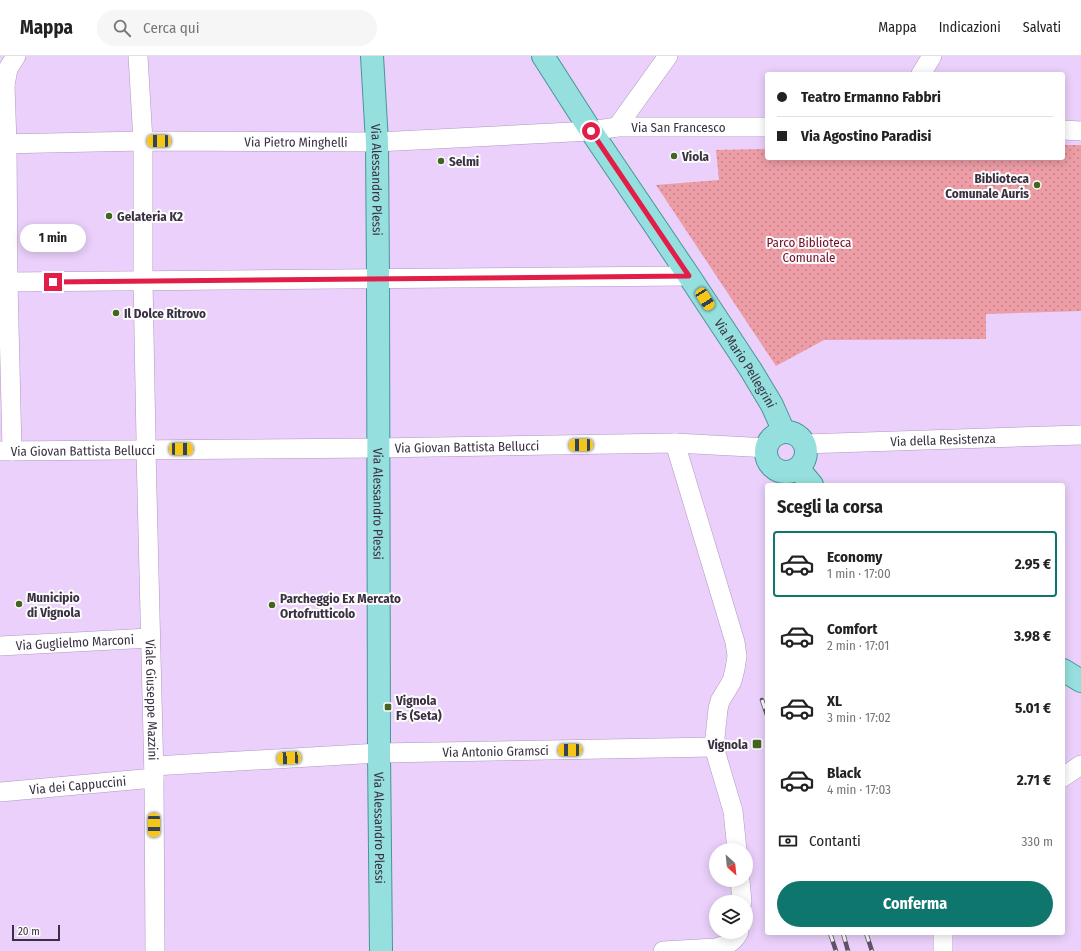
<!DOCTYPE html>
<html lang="it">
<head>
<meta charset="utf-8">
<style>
	:root { --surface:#fff; --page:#f6f6f6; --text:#222; --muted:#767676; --line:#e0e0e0; --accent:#0f766e }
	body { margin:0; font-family:"Fira Sans Condensed",sans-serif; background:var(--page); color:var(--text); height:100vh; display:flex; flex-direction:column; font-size:15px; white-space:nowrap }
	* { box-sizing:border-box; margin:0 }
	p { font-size:13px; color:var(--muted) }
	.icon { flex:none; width:22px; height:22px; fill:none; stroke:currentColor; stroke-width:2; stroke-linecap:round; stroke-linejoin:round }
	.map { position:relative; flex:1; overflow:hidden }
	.sheet { position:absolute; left:765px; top:427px; width:300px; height:452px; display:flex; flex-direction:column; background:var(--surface); border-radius:4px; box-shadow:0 2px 10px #0003 }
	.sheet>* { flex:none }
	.top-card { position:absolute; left:765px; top:16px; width:300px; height:88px; border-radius:4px; box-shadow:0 2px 10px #0003; display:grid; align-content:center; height:88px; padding:0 12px; background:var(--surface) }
	.needle { width:26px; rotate:153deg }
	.controls { position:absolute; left:709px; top:787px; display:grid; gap:8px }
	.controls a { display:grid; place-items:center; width:44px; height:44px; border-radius:50%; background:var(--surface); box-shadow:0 2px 10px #0003; font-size:20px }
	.scale { position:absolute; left:12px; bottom:10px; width:48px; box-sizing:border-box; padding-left:4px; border:2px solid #3a3041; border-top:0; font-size:11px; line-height:14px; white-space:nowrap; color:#3a3041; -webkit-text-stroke:3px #fcfcfc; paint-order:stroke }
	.end { position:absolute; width:18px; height:18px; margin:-9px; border:5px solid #e11d48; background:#fff; box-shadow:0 0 0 2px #fff }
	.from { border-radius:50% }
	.bubble { position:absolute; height:28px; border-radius:14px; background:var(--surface); box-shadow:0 2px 10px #0003; font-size:13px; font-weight:700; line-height:28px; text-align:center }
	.car { position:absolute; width:12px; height:24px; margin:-12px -6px; border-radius:5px; box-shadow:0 0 3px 1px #0007; background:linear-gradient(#f5c518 24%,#345 0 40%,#f5c518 0 76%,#345 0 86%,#f5c518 0) }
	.top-card b { display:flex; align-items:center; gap:14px; height:38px; font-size:15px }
	.top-card b+b { border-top:1px solid var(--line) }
	.top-card i { width:10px; height:10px; background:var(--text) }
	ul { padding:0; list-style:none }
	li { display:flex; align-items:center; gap:12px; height:66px; margin:0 8px 6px; padding:0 4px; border:2px solid transparent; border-radius:4px }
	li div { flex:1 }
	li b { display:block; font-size:15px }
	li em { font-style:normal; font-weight:700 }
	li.selected { border-color:var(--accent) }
	li>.icon { width:36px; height:36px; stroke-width:1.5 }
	h2 { padding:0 12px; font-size:18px; line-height:48px }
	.pay { display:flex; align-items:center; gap:10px; height:44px; padding:0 12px; font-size:15px }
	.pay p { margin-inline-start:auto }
	.cta { display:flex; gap:8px; margin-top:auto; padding:8px 12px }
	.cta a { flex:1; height:46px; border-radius:24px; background:var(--accent); color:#fff; font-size:16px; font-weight:700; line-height:46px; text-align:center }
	header { display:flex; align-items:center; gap:24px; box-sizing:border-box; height:56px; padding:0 20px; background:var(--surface); border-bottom:1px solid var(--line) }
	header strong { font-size:19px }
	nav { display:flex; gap:22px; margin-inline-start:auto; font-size:14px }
	.search { width:280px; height:36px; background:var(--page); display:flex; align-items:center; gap:10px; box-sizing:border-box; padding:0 14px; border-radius:22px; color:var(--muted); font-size:15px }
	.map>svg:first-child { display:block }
	.park { fill:url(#park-dots) }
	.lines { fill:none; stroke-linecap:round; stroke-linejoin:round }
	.minor-casing { stroke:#b097bf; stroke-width:20 }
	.major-casing { stroke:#489599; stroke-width:24 }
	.minor { stroke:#fff; stroke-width:19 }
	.major { stroke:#95e0de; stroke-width:22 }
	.rail-casing { stroke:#605369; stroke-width:4.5 }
	.rail { stroke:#fcfcfc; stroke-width:3; stroke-dasharray:9; stroke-linecap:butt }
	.route { stroke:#e11d48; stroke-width:5 }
	.poi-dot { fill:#42661f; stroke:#fcfcfc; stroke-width:1.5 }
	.labels { text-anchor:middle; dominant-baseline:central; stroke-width:4; stroke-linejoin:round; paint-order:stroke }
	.street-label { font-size:13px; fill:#3a3041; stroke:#fcfcfc }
	.poi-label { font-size:13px; font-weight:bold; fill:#3a3041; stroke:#fcfcfc; text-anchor:start }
	.park-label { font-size:13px; fill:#74102b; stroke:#fcfcfc }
</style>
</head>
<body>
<header>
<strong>Mappa</strong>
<div class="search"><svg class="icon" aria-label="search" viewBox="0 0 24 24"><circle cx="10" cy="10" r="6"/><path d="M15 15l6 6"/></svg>Cerca qui</div>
<nav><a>Mappa</a><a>Indicazioni</a><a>Salvati</a></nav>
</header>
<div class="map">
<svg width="1081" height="895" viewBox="0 0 1081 895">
	<defs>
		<pattern id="park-dots" width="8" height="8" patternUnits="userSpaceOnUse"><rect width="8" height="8" fill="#ec9da6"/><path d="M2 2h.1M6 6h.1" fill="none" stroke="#c08089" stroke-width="1.8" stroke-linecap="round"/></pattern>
	</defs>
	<rect width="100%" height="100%" fill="#ead0fb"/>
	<path class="park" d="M1063,89H1081V255L986,258V283L824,284L776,310L656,129L719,124L716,94L767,93V102H1063Z"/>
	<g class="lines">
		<g class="minor-casing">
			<g id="minor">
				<path d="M138,0L143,85V225L146,384"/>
				<path d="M921,18L932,0"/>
				<path d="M0,19L5,29L7,88L8,226L12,395"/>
				<path d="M5,29L8,13L16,0"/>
				<path d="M617,71L668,0"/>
				<path d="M1063,74L1081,75"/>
				<path id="s1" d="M0,88L143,85L377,86L591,75L617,71H767"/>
				<path d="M8,226L689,220"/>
				<path d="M675,387L735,586L737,600L735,613L732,625L720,645L718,653L714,691L733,755L737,794"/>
				<path id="s2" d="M804,388L1081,379"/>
				<path id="s3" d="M146,394L154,722L155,895"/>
				<path id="s4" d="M0,395L378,392L675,387L767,392"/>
				<path id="s5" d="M0,590L150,582"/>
				<path id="s6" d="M154,710L379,697L714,691"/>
				<path d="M1063,721L1081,709"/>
				<path id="s7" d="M0,736L154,722"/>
				<path d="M740,824L742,846"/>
				<path d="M943,877V895"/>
				<path d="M663,895L716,892C727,889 733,887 739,876"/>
			</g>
		</g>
		<g class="major-casing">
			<g id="major">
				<path id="s8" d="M372,0L377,86L378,223L379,697L381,895"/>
				<path id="s9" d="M543,0L591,75L689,220L751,314L772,349L784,376"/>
				<circle cx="786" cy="396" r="20"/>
				<path d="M798,412L812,429"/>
				<path d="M1063,614L1081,625"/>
			</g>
		</g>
		<use href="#minor" class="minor"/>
		<use href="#major" class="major"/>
		<g class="rail-casing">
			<path id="rail" d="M762,644L767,659
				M830,877L836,895
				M843,877L848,895
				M866,877L872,895"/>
		</g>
		<use href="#rail" class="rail"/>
	</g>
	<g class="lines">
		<path class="route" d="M53,226L689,220L591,75"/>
	</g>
	<g class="poi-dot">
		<circle cx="674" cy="100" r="4"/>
		<circle cx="441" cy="105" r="4"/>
		<circle cx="1037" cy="129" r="4"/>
		<circle cx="109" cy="160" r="4"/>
		<circle cx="116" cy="257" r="4"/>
		<circle cx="19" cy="548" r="4"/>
		<circle cx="272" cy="549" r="4"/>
		<rect x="384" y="647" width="8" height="8" rx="2"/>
		<rect x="752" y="683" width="10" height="10" rx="2"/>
	</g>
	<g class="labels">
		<g class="street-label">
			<text stroke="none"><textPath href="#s1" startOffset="679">Via San Francesco</textPath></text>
			<text stroke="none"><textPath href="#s1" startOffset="296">Via Pietro Minghelli</textPath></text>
			<text stroke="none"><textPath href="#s8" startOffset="124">Via Alessandro Plessi</textPath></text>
			<text stroke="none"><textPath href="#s9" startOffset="368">Via Mario Pellegrini</textPath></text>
			<text stroke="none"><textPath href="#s2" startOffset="139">Via della Resistenza</textPath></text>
			<text stroke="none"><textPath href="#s4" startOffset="467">Via Giovan Battista Bellucci</textPath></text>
			<text stroke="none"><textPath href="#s4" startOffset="83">Via Giovan Battista Bellucci</textPath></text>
			<text stroke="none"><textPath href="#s8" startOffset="448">Via Alessandro Plessi</textPath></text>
			<text stroke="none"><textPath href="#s5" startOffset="75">Via Guglielmo Marconi</textPath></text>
			<text stroke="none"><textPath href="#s3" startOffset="250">Viale Giuseppe Mazzini</textPath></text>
			<text stroke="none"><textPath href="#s6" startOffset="342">Via Antonio Gramsci</textPath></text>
			<text stroke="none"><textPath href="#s7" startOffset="78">Via dei Cappuccini</textPath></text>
			<text stroke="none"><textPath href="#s8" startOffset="772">Via Alessandro Plessi</textPath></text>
		</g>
		<g class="poi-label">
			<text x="682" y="100">Viola</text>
			<text x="449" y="105">Selmi</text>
			<text x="1029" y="122" text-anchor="end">Biblioteca<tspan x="1029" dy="15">Comunale Auris</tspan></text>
			<text x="117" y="160">Gelateria K2</text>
			<text x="124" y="257">Il Dolce Ritrovo</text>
			<text x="27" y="541">Municipio<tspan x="27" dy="15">di Vignola</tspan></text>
			<text x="280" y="542">Parcheggio Ex Mercato<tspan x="280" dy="15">Ortofrutticolo</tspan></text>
			<text x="396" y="644">Vignola<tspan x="396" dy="15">Fs (Seta)</tspan></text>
			<text x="748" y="688" text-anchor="end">Vignola</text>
		</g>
		<g class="park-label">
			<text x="809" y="186">Parco Biblioteca<tspan x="809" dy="15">Comunale</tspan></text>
		</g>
	</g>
</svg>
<div class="controls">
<a><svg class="needle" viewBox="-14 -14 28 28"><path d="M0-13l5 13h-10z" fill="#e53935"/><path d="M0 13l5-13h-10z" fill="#767676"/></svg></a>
<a><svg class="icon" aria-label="layers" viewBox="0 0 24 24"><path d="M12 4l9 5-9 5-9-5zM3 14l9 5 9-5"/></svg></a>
</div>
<div class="scale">20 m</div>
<i class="end from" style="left:591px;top:75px"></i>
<i class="end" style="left:53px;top:226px"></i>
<div class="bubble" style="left:20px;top:168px;width:66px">1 min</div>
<i class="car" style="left:159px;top:85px;rotate:270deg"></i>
<i class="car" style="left:705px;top:243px;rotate:147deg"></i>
<i class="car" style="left:581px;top:389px;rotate:269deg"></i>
<i class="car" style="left:181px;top:393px;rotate:90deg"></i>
<i class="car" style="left:570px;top:694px;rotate:269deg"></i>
<i class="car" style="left:289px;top:702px;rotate:267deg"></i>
<i class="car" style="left:154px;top:769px;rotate:180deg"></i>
<div class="top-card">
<b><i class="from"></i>Teatro Ermanno Fabbri</b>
<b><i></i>Via Agostino Paradisi</b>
</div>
<section class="sheet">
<h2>Scegli la corsa</h2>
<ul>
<li class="selected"><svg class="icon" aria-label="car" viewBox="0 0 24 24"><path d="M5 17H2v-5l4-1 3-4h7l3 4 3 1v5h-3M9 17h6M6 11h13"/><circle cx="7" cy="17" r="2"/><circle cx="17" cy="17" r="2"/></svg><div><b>Economy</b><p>1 min · 17:00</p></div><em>2.95 €</em></li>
<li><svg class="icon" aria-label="car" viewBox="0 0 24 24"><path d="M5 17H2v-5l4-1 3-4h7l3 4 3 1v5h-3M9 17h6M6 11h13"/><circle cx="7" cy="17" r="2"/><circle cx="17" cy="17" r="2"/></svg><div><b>Comfort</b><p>2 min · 17:01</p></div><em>3.98 €</em></li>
<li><svg class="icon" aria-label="car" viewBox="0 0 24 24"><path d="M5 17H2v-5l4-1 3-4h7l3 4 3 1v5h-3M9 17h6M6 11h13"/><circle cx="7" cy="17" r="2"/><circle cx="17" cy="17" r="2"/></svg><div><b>XL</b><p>3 min · 17:02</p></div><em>5.01 €</em></li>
<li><svg class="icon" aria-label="car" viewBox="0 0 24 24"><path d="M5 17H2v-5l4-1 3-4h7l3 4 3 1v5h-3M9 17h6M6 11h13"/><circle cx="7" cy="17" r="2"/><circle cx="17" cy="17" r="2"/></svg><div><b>Black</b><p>4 min · 17:03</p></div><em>2.71 €</em></li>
</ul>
<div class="pay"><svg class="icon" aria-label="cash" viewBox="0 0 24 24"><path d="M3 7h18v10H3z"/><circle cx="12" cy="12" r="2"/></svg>Contanti<p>330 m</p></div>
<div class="cta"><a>Conferma</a></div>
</section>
</div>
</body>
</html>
